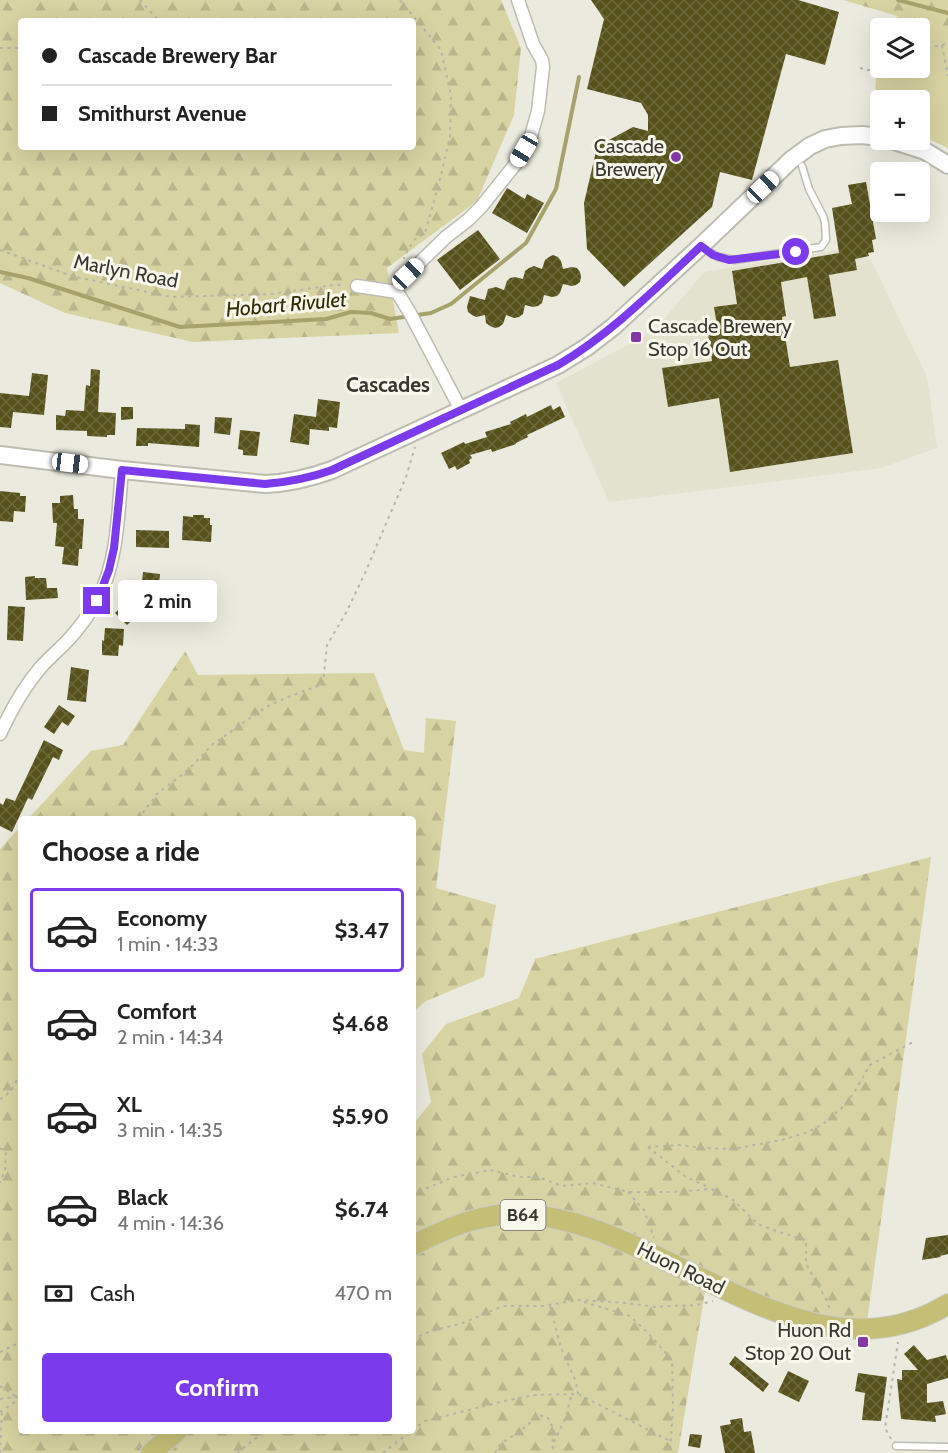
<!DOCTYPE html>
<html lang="en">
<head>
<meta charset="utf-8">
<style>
	:root { --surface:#fff; --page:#f6f6f6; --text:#222; --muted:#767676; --line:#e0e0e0; --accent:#7c3aed }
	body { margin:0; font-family:Cabin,sans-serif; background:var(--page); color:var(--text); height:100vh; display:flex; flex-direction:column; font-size:22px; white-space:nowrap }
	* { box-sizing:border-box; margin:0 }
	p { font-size:20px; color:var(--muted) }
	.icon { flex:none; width:33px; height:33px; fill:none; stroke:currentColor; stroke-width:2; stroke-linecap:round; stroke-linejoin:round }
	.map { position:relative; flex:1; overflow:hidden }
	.details { position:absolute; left:18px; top:816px; width:398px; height:618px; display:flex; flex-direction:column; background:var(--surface); border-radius:6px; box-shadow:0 6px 24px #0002 }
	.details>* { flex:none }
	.guide { position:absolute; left:18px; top:18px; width:398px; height:132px; border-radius:6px; box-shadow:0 6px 24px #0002; display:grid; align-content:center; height:132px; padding:0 24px; background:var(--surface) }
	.controls { position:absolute; left:870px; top:18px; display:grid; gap:12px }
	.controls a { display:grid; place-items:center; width:60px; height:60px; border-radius:6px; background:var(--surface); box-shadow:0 6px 24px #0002; font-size:30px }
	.end { position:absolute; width:27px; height:27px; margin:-14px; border:8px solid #7c3aed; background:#fff; box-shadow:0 0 0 3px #fff }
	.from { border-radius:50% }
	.bubble { position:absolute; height:42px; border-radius:6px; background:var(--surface); box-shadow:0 6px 24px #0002; font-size:20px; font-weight:700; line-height:42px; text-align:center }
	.car { position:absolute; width:18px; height:36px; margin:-18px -9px; border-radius:8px; box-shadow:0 0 4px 2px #0007; background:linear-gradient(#fff 24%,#345 0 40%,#fff 0 76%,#345 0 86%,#fff 0) }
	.guide b { display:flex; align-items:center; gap:21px; height:57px; font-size:22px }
	.guide b+b { border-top:2px solid var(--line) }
	.guide i { width:15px; height:15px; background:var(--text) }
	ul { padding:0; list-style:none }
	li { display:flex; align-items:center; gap:18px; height:84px; margin:0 12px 9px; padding:0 12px; border:3px solid transparent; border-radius:6px }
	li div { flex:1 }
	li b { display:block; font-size:22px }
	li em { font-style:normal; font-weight:700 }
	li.current { border-color:var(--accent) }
	li>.icon { width:54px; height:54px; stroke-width:1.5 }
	h2 { padding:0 24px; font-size:27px; line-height:72px }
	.pay { display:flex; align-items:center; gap:15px; height:66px; padding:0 24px; font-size:22px }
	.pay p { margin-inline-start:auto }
	.action { display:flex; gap:12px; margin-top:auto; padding:12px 24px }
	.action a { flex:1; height:69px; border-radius:6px; background:var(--accent); color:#fff; font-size:24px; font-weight:700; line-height:69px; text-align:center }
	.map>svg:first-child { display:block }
	.built { fill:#e3e2ce }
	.green { fill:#d8d3a2 }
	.forest { fill:url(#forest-firs); fill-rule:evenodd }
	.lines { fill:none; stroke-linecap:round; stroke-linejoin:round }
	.stream { stroke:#a7a26c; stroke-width:4 }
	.building { fill:url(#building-cross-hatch) }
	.service-casing { stroke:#bdbcb0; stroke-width:9 }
	.minor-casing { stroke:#bdbcb0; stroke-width:15 }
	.tertiary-casing { stroke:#bdbcb0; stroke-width:20 }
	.primary-casing { stroke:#cbcbca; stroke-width:22 }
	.path { stroke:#b4b4aa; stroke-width:2; stroke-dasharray:3 4.5; stroke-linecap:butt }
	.service { stroke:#fff; stroke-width:6 }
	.minor { stroke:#fff; stroke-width:12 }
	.tertiary { stroke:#fff; stroke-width:16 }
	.primary { stroke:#c4be77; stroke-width:20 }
	.route { stroke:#7c3aed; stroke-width:8 }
	.poi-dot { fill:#8437a7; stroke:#f8f7eb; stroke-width:2 }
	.labels { text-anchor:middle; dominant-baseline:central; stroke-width:6; stroke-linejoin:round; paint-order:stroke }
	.shield { fill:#f8f7eb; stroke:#72716a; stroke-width:1.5 }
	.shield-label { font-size:18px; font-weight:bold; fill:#383833 }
	.poi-label { font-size:20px; fill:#383833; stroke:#f8f7eb; text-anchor:end }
	.street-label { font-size:20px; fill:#383833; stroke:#f8f7eb }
	.water-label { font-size:21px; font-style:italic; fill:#302b00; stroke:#f8f7eb }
	.neighbourhood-label { font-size:21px; font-weight:bold; fill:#383833; stroke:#f8f7eb }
</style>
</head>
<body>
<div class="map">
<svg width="948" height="1453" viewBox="0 0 948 1453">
	<defs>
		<pattern id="forest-firs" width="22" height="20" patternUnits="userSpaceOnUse" patternTransform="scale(1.5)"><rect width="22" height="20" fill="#d8d3a2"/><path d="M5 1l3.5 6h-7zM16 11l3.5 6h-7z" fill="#bab68c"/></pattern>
		<pattern id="building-cross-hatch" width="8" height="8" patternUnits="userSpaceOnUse" patternTransform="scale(1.5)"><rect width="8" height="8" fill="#57521c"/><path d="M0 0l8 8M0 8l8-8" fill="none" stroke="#6d693d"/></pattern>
	</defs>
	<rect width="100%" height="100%" fill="#ebeade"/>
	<path class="built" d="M837,250L871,260L927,377L937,448L881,468L609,502L556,383L654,331L704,272Z"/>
	<path class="green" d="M904,13H948V148L920,135V100H880V122L874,121L876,75L880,44V68H920V28H883L884,24Z"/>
	<path class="forest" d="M0,0H501L521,48L514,115L477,201L387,268L399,333L193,342L65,313L0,283ZM21,21H412V147H21Z
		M843,0H948V31Z
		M185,651L198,675L374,673L404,750L424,753L426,718L456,721L436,888L496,905L484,977L426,1001L413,1012L412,819H28L91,751L123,745Z
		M21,826V1431H412L413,1122H415L431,1102L422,1054L446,1024L519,998L535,959L931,857L866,1329H843L707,1280L678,1453H0V849Z"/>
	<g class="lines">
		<path class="stream" d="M898,0L948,13
			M0,272L28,278L180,327L326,319L351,312L371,313L390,319L431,313L451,304L526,243L556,189L579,77"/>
	</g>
	<path class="building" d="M591,0H798L839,12L825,65L786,54L752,180L720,172L712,207L624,287L587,249L584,203L598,143L609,140L633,127L648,131V115L641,103L587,89L604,19Z
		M866,182L876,239L872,240L874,252L868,253L869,256L855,259L857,270L829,275L836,316L814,319L807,277L781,282L786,316L782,317L790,367L838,360L853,453L730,472L719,398L668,407L662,368L712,361L707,327L717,326L714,307L737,304L732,271L839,253L832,208L852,204L848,185Z
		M507,188L525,199L527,194L544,203L527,233L492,213Z
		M478,230L500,259L460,290L437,260Z
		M553,255L558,257L561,261L563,269L572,267L577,268L580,272L581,277L580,282L576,285L572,286L563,284L560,293L557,296L552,297L544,295L542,303L538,306L533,307L525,305L523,314L519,317L514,318L506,315L503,324L499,327L495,328L490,326L486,323L485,315L476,317L472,315L468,312L467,307L470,296L485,300L488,289L496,287L504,290L507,281L510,278L515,277L523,279L525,271L529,268L534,266L542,269L545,260L549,257Z
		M91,369L100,370L98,412L116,413L115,435H107V437L87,436V431L56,430V415L65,416L66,410L84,411L86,385L90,386Z
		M32,373L48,375L44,415L13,412L11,428L0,427V393L29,396Z
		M318,399L340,402L337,428L329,427V431L310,429L309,445L290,442L294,414L316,417Z
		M551,405L553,410L560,406L565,417L527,435L528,437L516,443V444L492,452L491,449L470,455L472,458L469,460L470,463L457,470L455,466L449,469L441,453L464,442L465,444L487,437L485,432L511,424L510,422L526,414L527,417Z
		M121,407H133V419L121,420Z
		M215,417L232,418L230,435L214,433Z
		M185,424L200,425L199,447L148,443V446H136L137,428L185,429Z
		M240,430L260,432L257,456L243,455V450L238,449Z
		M0,491L20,493V496H26L25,512L14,511L13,522L0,521Z
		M73,495L74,509H78V519H84L82,549H79L78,566L62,564L64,547L55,546L57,523H53L52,503H60V496Z
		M193,515H204V518H210V525H212L211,542L182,540L183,516L193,517Z
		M136,530L169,531V548L136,547Z
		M143,572L160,574L158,596L143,594L144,582H142Z
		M35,576V578H46L47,588H57L58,598L26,600L25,577Z
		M8,606L25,607L23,641L7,640Z
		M122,606L134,618L127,625L115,613Z
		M105,628L124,629L123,646L119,645L118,656L102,655V640L104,641Z
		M71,667L89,670L86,702L67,700Z
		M59,705L75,716L68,726L62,722L54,734L44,727Z
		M44,740L63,750L59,760L53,757L32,800L28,798L12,832L0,826V803L3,805L6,798L15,801Z
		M948,1235V1254L940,1256L941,1257L922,1260L926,1238Z
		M914,1345L927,1360L946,1355L948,1361V1378L927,1384V1403L943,1401L946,1414L935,1416L936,1422L901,1419L897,1379L902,1380V1370H918L904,1354Z
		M735,1356L769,1384L763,1392L729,1364Z
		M788,1371L809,1381L799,1402L778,1392Z
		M858,1373L887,1377L881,1421L862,1420L865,1393L855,1391Z
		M742,1418L744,1432L751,1431L755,1453H725L720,1426L731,1424L730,1420Z
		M690,1434L702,1435L700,1448L688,1446Z"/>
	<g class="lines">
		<g class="service-casing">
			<path id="service" d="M702,247L718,257L735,260L821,247L826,240L825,223L823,216L809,189L802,166
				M896,1446L948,1447"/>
		</g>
		<g class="minor-casing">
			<path id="minor" d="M357,286L397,292
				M461,410L410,313L397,292L400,281L408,274L446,237L468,220L481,207L518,161L531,136L538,111L543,67L542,60L533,44L518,0
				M0,734C11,710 23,688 41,667C50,657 61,648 70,638C80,627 90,613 97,600C118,563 118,512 122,470"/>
		</g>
		<g class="tertiary-casing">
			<path id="tertiary" d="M891,140L925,151L948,165
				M0,455L122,470L265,484C289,483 310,478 332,470L558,365L587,347L613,327L701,246L791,160L810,146L825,139L841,136L862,135L880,137"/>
		</g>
		<g class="primary-casing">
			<path id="primary" d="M412,1246C444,1229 479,1214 516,1214C661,1216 804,1393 948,1304
				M151,1453L177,1431"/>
		</g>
		<path class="path" d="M140,0L159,21
			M400,0L441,50L451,95L450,137L439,183L425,233L414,240L404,257V259
			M942,45L948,76
			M0,48H21
			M920,49L948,44
			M860,68L882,73L889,68
			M0,250L72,276L171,297L271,294L334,285H345
			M138,819L158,793L188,770L213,744L266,707L288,697L323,684L327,645L347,611L365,573L406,477L415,447
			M21,992L19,997L21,1013
			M412,1092L415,1097L414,1114L412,1116
			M0,1099C14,1092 19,1078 21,1063
			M648,1147L678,1145L705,1148L732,1149L782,1140L808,1132L823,1124L844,1106L855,1091L870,1065L913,1042
			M648,1147L686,1177L710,1188
			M0,1148L6,1152L5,1170L0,1183
			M628,1192L644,1210L654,1238
			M412,1194L454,1177L490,1170L520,1177H538L562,1186L593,1183L628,1192H672L712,1189L733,1200L758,1224L776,1231L806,1240V1264L827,1301L830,1310
			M584,1302L630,1316L647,1332L672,1360L673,1408L670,1453
			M550,1306L561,1348L576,1382L578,1394
			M412,1339L431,1331L460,1324L503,1306H542L579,1300L626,1303L656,1307L671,1306L697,1305L713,1301
			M0,1352L21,1342
			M0,1386L15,1396
			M0,1399L21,1396
			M0,1412L21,1398
			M412,1430L425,1421L504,1401L535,1395L578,1394L672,1442
			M891,1439L885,1428L898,1342
			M554,1442L565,1419L572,1394
			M0,1453L2,1411
			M237,1453L265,1431
			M383,1453L411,1431
			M495,1453L501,1443L518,1433L539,1415L548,1418L552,1426L553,1453"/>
		<use href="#service" class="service"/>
		<use href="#minor" class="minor"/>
		<use href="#tertiary" class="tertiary"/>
		<use href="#primary" class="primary"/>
	</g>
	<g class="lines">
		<path class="route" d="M97,601L109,570L114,548L122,470L265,484C289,482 310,478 332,470L558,365C611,334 656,288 701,246L713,255L729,260L796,252"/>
	</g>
	<g class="poi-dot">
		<circle cx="676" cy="157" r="6"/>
		<rect x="630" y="331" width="12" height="12" rx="3"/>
		<rect x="857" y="1336" width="12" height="12" rx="3"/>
	</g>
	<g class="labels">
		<rect class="shield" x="500.5" y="1200" width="45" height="30" rx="4.5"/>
		<g class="shield-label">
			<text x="523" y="1215">B64</text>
		</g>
		<g class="poi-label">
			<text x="664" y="146">Cascade<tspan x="664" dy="23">Brewery</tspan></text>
			<text x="648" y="326" text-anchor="start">Cascade Brewery<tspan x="648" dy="23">Stop 16 Out</tspan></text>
			<text x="851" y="1330">Huon Rd<tspan x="851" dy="23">Stop 20 Out</tspan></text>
		</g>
		<g class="street-label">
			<text transform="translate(126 271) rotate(11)">Marlyn Road</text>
			<text transform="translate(681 1268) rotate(26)">Huon Road</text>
		</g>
		<g class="water-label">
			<text transform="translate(286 304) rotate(-5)">Hobart Rivulet</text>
		</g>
		<g class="neighbourhood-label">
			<text x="388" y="384">Cascades</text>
		</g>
	</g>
</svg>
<div class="controls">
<a><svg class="icon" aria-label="layers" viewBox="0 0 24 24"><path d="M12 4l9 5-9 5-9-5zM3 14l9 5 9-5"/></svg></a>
<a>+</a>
<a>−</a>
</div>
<i class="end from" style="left:796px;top:252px"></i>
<i class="end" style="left:97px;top:601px"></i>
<div class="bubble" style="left:118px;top:580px;width:99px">2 min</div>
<i class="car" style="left:524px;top:150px;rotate:211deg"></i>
<i class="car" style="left:763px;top:187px;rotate:46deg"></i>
<i class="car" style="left:408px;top:274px;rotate:46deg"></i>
<i class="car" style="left:70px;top:463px;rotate:97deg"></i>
<div class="guide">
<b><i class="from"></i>Cascade Brewery Bar</b>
<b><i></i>Smithurst Avenue</b>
</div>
<section class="details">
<h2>Choose a ride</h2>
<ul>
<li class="current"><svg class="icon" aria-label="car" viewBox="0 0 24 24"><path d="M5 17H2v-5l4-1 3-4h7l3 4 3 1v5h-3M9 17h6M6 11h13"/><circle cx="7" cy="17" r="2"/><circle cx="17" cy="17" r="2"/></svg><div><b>Economy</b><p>1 min · 14:33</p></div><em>$3.47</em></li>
<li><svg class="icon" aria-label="car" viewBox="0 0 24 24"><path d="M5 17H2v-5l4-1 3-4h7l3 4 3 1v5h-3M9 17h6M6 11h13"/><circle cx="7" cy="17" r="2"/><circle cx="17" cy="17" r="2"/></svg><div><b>Comfort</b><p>2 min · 14:34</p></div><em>$4.68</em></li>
<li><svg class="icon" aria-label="car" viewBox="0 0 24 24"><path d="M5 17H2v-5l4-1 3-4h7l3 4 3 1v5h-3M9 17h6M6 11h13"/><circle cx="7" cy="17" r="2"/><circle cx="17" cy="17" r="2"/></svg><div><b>XL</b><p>3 min · 14:35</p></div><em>$5.90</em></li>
<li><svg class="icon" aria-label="car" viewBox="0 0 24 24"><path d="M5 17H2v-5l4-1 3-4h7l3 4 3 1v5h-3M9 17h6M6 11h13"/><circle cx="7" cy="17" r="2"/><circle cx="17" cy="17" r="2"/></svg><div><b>Black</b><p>4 min · 14:36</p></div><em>$6.74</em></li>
</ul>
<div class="pay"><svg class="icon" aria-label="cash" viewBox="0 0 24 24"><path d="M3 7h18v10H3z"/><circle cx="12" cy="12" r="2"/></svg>Cash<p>470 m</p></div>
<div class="action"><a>Confirm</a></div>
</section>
</div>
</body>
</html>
